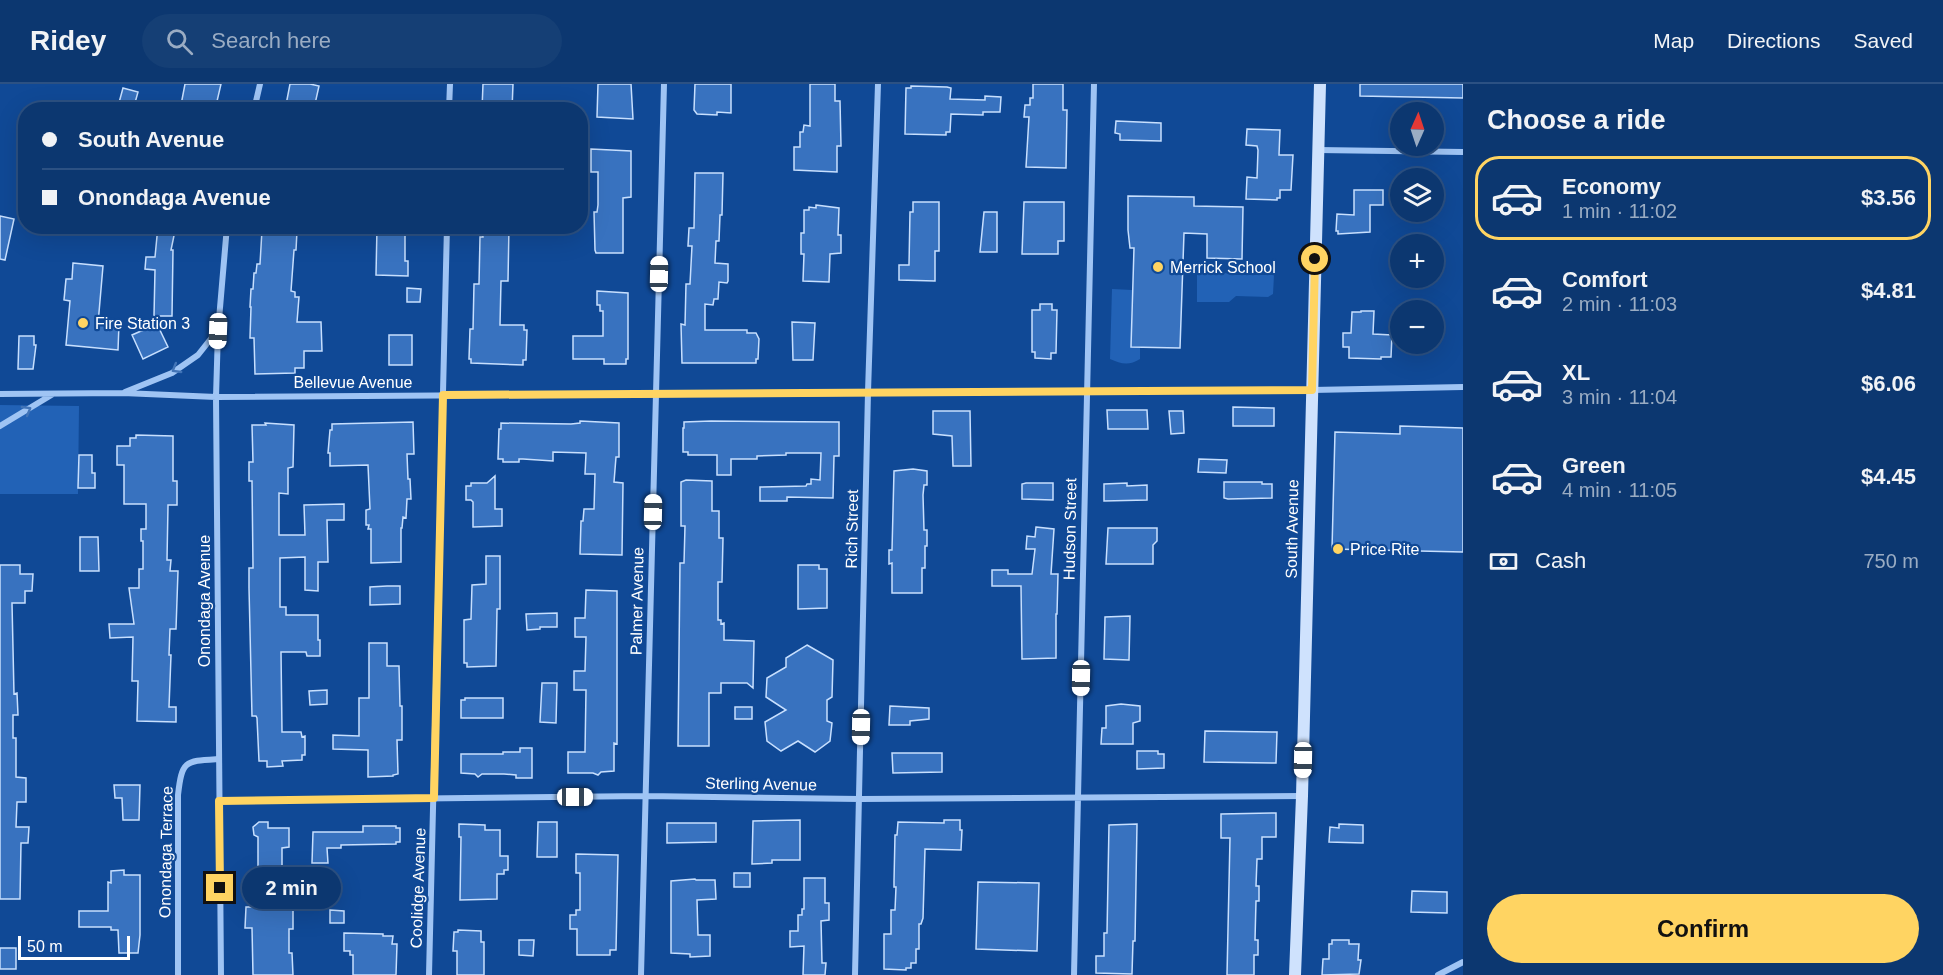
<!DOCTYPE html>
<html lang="en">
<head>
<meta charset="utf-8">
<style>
	:root { --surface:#0c3770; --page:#153f75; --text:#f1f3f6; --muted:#9aacc3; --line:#2c5183; --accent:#ffd462 }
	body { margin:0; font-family:Arial,sans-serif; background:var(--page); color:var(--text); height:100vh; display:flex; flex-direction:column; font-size:22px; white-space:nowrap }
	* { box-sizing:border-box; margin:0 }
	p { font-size:20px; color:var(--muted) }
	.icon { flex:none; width:33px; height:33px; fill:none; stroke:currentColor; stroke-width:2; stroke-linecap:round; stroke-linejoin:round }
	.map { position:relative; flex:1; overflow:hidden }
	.drawer { display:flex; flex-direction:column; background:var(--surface); width:480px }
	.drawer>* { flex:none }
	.banner { position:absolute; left:18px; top:18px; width:570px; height:132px; border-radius:24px; box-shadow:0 6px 24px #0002,0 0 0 2px var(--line); display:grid; align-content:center; height:132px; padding:0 24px; background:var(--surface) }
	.needle { width:39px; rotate:3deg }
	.fabs { position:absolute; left:1390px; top:18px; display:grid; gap:12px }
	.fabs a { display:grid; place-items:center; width:54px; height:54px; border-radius:50%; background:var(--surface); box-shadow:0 6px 24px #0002,0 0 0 2px var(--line); font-size:30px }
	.scale { position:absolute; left:18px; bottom:15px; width:112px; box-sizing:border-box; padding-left:6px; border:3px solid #fff; border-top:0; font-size:16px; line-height:21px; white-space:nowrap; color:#fff; -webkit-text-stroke:4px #104996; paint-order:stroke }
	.end { position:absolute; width:27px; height:27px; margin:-14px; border:8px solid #ffd462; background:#111; box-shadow:0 0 0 3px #111 }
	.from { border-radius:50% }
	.bubble { position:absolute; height:42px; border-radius:21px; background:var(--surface); box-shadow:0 6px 24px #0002,0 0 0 2px var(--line); font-size:20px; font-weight:800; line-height:42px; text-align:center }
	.car { position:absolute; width:18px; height:36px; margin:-18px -9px; border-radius:8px; box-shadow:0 0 4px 2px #0007; background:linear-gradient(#fff 24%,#345 0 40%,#fff 0 76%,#345 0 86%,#fff 0) }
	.banner b { display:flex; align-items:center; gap:21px; height:57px; font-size:22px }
	.banner b+b { border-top:2px solid var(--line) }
	.banner i { width:15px; height:15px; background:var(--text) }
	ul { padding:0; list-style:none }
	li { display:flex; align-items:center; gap:18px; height:84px; margin:0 12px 9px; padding:0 12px; border:3px solid transparent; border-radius:24px }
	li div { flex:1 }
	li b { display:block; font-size:22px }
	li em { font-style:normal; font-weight:800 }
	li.on { border-color:var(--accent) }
	li>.icon { width:54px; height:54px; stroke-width:1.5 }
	h2 { padding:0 24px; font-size:27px; line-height:72px }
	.pay { display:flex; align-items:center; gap:15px; height:66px; padding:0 24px; font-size:22px }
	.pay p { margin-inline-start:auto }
	.primary-button { display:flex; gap:12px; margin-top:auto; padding:12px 24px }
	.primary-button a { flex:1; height:69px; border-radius:36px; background:var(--accent); color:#111; font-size:24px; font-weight:800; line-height:69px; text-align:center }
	header { display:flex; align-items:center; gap:36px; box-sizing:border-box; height:84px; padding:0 30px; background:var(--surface); border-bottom:2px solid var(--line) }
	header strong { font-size:28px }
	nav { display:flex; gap:33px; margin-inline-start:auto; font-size:21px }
	.search { width:420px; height:54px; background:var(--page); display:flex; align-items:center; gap:15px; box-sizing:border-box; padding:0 21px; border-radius:33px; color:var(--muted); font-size:22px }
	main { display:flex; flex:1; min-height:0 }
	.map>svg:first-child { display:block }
	.green { fill:#2262b6 }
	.building { fill:#3872bf; stroke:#c7dffe; stroke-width:1.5 }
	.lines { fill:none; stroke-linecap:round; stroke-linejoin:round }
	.minor { stroke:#9fc4f4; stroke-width:6 }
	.secondary { stroke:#cfe2fd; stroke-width:12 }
	.oneway { stroke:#4274b7 }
	.route { stroke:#ffd462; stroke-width:8 }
	.poi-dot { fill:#ffd462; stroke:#104996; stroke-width:2 }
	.labels { text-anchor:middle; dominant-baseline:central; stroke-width:4.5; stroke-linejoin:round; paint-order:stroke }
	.poi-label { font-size:16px; fill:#fff; stroke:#104996; text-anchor:start }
	.street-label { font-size:16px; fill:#fff; stroke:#104996 }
</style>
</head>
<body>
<header>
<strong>Ridey</strong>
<div class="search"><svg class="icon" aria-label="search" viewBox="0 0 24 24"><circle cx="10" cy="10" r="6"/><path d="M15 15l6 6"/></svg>Search here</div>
<nav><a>Map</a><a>Directions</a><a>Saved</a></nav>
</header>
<main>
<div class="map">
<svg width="1463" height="891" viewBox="0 0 1463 891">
	<rect width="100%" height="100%" fill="#104996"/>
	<path class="green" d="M1197,184L1236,191H1274L1273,210L1268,213L1236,212L1229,218H1197Z
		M1112,205L1132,206L1131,263H1140V275C1129,282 1121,280 1110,275Z
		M0,321L79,322L78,410H0Z"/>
	<path class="building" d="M185,0H221L215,26H180Z
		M290,0H310L319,2L315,20L304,18L303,26H285Z
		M483,0H513L512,26L482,25Z
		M598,0H631L633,35L597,33Z
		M695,0H731V29L717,28V31L697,30L694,26Z
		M810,0H835V17H840L841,62H837V88L794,86V63H800V48H803L804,41L810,42Z
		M1033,0H1063V26H1067L1066,84L1026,83L1029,33H1024L1025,21H1030V14H1033Z
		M1360,0H1463V14L1360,12Z
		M911,2L947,3L951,4L950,15L985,16V12L1001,13L1000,28H983V31L951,30L950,48H946V51L905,50L906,4H911Z
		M123,4L138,8L133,26H117Z
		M1116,37L1161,39V57L1120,56V50L1115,49Z
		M1247,45L1280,46L1279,71H1293L1291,106H1280V114H1277V116L1246,115L1247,93L1257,94L1258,66L1257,62L1246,61Z
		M591,65L631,67V113L623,114V169H596L595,166L594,128H597L598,121V88H591Z
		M695,89H723L722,131H720L719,157H716L715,179L728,180V197L727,199L719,198L718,215H714L713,221L705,220V246H747V249H756L759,255L758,275H756V279H682L681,240L685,241L686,200H690L692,162H688L689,144H694Z
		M1354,106H1383V121H1370V148L1338,150V147H1336L1337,130L1354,131Z
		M1128,112L1194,113V122L1243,123L1242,175L1207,174V150L1184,149L1180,264L1131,263L1134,164H1130L1128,146Z
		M913,118H939V167H935V197L899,196V181H909L910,128H913Z
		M1024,118H1064V157H1058V170H1022Z
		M816,121L839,124L838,151H841V169L830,170L829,198L803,197L804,170H801V149H804V126H809V123L816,124Z
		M984,128H997V168H980Z
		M0,132L14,135L5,176L0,175Z
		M158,142H176L171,166H173L172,232H154L155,186L145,185L146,173H155Z
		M482,142H509L508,197H501L500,241H524V246H527L526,276H523V281L471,279V275H469L470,245H473L474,200H479L480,153H483Z
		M377,143L405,144V177H408V192L376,191Z
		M262,146L297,147L296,166H294L291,207L295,208V213H299L297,238H321L322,267H304V284H295V289L255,290L254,254H250L251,223H250L251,205H253L254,189H256L257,180H260Z
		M73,179L103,182L98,240H119L118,266L66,261L70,217L64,216L66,195H72Z
		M407,204L421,205L420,218H407Z
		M597,207L628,209V275H626V280H604V275H573V252H603V227H600V221H597Z
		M1040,220H1052V226H1057L1056,269H1051V275L1035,274V268H1032V226H1040Z
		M1361,227H1374L1373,250L1392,251L1391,273H1381V275L1349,274V263H1343V249H1351L1352,228H1361Z
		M792,238L815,239L813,276H793Z
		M157,240L168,263L143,275L132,251Z
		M389,251H412V281H389Z
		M19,252H34V261H36L33,285H18Z
		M1233,323L1274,324V342H1233Z
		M1107,326H1147L1148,345H1108Z
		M933,327H970L971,382H953L952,352L933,350Z
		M1169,327H1183L1184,349L1171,350Z
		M580,337L619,339V373H616L614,398L623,399L622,471L580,470L581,437H583L584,425H594L595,390H585L586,369L553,368V377L523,375H519V378H503V375H498L499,345H501V339L571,340L580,339Z
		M711,337L839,338V372H834L833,414L787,413V417H760V403L806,402L807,400H811V395L820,396L821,369H786V371L757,372V375H731V391H717V371H688V368H683V344H684V338Z
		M413,338L414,370H407L408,395H410L411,415H407L406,434L403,433L402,444H401V478L371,479V445H368L369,441H366V426L370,425L368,381L330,382V369H328L330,346H332V340Z
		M265,339L294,341L293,383L288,384V410L279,409V451H305L304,421L344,420V436H327L328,478H318V507L305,506V473L280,474V523H286V531H318V556H320V572H307L306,568H281L282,648H301L302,653L305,652V671H302V676L282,677L283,682L267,683V677H259L257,634L256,632H252L249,504V484H253V483L252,397H249V378H253L252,341H266Z
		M1400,342L1463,344V468L1332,465L1335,348L1400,350Z
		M136,351L173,352V397H177V421H168V422L167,476H171L170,487H178L176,545H170L169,571H171L169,623H176V638L137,637L138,597H132L133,553L110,554L109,540H134L129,504H139V485H143V457H141V445H146V420H124V381H117V362H130V354H136Z
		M79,371H92V389H95V404H78Z
		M1199,375L1227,376L1226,389L1198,388Z
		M913,385L927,387V401H924L923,411L924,446H927V462H925V484H922V509H892V479L889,480V466H892L894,387Z
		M495,392V425H502V442L473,443V418L471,416H466V402H471V399H487Z
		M686,396L712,397V427H719V454H723L722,498H718V536H721V540L724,539V556L754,557L753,604L747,599H721V609H709V662H678L680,479H684L685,442H681V398Z
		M1224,398H1262V400H1272V414L1228,415L1224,414Z
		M1026,399H1053V416L1022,415V400Z
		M1127,399V402L1147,401V416L1104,417V400Z
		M1036,443L1054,445L1051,490H1058L1057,530H1056V574L1022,575L1021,502H992V486H1008V490H1032L1035,465H1026L1027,452L1035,453Z
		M1108,444H1157V457L1153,461V480H1106Z
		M80,453H98L99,487H80Z
		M486,472H500V525H497L496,582L467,583V579H464V536L471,535L472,501L486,500Z
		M0,481H20V490H33L32,507H25V519H12L14,610L17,609L18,631H13V654H16V693L26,694V718H17L16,743H29L28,759H21L20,815H0Z
		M798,481H819V485H827V524L798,525Z
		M387,502H400V520L370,521V503Z
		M586,506L617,507V660L614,659V687L601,688L598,691L593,689H568V668H585L586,606H574V587H585L586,553H575V534H585Z
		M557,529V543H540V545L527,546L526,530Z
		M1130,532L1129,576L1104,575L1105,533Z
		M369,559H387V582H399L400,622H402V656H397L398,690L393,691V692L368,693V666L333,665V651L359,652V614H369Z
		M807,561L833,576L832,613L827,616V637L832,639L830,657L815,668L798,657L781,667L767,657L765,638L786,626L766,613L767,594L786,583V574Z
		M542,599H557L556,639L540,638Z
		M327,606V620L310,621L309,607Z
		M465,614H503V634H461V616H465Z
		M1121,620L1140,622V637L1133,639V660H1101L1102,644H1106V622Z
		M890,622L929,624V635L910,637V641H889Z
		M735,623H752V635H735Z
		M1205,647L1277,648L1276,679L1204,678Z
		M520,664H532V694H516V691L504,690H482L478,693L475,690L461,689V670H503V668H520Z
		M1137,667H1158V670H1164V684L1137,685Z
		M892,669H942V688L893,689Z
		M114,701H140L139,736H123L122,714H115Z
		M1276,729V753H1262V775H1257L1256,802H1259V817H1256L1255,856H1258V871H1254V891H1227L1230,754H1221V730Z
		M800,736V776H772V779L752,780L753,737Z
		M944,736H960V746H962L961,766L925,765L923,834L921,840H919V865H916V879H911V884H906V886L884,885V850H891V826H895L896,803H894V797L895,751H897L898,738L944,739Z
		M259,738H268V744H289V763L282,764V800H300L299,821H293V845H289V869H292L293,891H253L252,844H245L246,823H252V800H258V753L254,751L253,743Z
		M538,738H557V773H537Z
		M667,739H716V758L667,759Z
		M459,740L485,741V746H500V772H508V786H504V790H497V815L460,816L461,753H459Z
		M1137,740L1135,857H1133L1132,890L1096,889V872H1104V849H1107L1109,741Z
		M1339,740L1363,741V759L1329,758L1330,743L1339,744Z
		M363,742H396V744H400V758H396V760L341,761V764H327L328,779H312L313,748H363Z
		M576,770L618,771L616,866H610V871H577V845H570V831H576V826H580V789H576Z
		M124,786V791H140V851L138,869H119L118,846H111V843H79V827H108V798L111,799V787Z
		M734,789H750V803H734Z
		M804,794H825V819H829V836L821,837L822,879H826L825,891H803L804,862L790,863V847H798V831H802V825H804Z
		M695,795L696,796H715L716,815L697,816L698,851H710V872L690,873V870L671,869V797Z
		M978,798L1039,799L1037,867L976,865Z
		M1412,807L1447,808V829L1411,828Z
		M330,826L344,827V839H330Z
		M458,846L481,847V858H484V891H457V867H453L454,848H458Z
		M344,849L383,850V852H393L392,860H397L396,891H353V871H350V867H344Z
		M519,856H534L533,872L519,871Z
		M1332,856H1349V860H1359L1358,876H1361L1359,890L1322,891L1323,875H1329V860H1332Z
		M0,864H16V885H0Z"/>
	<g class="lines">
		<path class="minor" d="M254,26L260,0
			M449,26L450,0
			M1318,66L1463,68
			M125,308L172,289L198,271L217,247
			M0,310L123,309L216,313L1312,306L1463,303
			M0,342L53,310
			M219,717L646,712L860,715L1302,712
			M178,891V711C182,676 185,677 219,675
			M221,891L216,313L218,247L227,142
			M429,891L447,142
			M641,891L664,0
			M855,891L868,308L878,0
			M1074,891L1094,0
			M1438,891L1463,878"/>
		<path class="secondary" d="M1295,891L1302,712L1320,0"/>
	</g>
	<defs><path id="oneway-chevron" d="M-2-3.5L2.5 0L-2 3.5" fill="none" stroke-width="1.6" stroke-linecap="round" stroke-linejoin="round" transform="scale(1.5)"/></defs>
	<g class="oneway">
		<use href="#oneway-chevron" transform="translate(176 285) rotate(149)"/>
		<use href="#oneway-chevron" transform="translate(27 326) rotate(-30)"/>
	</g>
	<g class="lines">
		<path class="route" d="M220,804L219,717L434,714L443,311L1312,306L1315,175"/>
	</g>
	<g class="poi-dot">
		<circle cx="1158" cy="183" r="6"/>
		<circle cx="83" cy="239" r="6"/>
		<circle cx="1338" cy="465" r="6"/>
	</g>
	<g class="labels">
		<g class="poi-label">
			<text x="1170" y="183">Merrick School</text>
			<text x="95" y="239">Fire Station 3</text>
			<text x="1350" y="465">Price Rite</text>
		</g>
		<g class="street-label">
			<text x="353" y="298">Bellevue Avenue</text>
			<text transform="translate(852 445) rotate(-89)">Rich Street</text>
			<text transform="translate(1070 445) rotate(-89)">Hudson Street</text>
			<text transform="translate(1292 445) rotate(-89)">South Avenue</text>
			<text transform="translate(204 517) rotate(-90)">Onondaga Avenue</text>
			<text transform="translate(637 517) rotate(-89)">Palmer Avenue</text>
			<text transform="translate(761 700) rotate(1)">Sterling Avenue</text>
			<text transform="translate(166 768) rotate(-89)">Onondaga Terrace</text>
			<text transform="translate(418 804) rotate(-88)">Coolidge Avenue</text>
		</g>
	</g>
</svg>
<div class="fabs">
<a><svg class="needle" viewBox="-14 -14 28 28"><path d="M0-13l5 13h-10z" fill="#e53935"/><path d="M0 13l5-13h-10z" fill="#9aacc3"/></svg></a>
<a><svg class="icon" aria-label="layers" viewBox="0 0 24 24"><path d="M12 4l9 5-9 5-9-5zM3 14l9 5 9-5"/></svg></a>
<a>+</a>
<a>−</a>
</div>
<div class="scale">50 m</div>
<i class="end from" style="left:1315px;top:175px"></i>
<i class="end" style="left:220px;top:804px"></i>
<div class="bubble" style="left:242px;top:783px;width:99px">2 min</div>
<i class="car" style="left:659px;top:190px;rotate:1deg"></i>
<i class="car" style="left:218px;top:247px;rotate:182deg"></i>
<i class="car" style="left:653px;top:428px;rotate:1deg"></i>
<i class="car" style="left:1081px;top:594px;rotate:181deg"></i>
<i class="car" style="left:861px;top:643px;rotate:181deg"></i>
<i class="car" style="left:1303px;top:676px;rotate:181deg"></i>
<i class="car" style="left:575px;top:713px;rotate:90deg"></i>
<div class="banner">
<b><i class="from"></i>South Avenue</b>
<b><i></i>Onondaga Avenue</b>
</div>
</div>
<section class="drawer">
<h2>Choose a ride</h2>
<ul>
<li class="on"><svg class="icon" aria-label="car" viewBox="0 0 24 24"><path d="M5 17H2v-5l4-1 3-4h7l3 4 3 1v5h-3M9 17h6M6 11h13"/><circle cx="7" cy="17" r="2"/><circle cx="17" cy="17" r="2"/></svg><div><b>Economy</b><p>1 min · 11:02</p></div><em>$3.56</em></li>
<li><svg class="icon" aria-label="car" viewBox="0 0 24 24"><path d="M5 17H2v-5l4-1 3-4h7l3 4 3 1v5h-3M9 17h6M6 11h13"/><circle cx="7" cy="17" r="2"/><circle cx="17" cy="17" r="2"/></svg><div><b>Comfort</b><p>2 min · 11:03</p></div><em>$4.81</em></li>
<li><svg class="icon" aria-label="car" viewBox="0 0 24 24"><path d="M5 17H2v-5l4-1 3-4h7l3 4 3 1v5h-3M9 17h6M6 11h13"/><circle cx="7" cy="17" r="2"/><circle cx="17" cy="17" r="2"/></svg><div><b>XL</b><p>3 min · 11:04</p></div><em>$6.06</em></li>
<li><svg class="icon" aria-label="car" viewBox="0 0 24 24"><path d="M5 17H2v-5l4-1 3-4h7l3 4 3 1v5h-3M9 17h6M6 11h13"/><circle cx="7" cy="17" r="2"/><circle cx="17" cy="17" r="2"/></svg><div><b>Green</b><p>4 min · 11:05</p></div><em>$4.45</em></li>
</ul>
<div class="pay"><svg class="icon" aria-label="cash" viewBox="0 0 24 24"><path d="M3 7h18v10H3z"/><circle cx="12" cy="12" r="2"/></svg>Cash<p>750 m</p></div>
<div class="primary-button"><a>Confirm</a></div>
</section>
</main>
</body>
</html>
